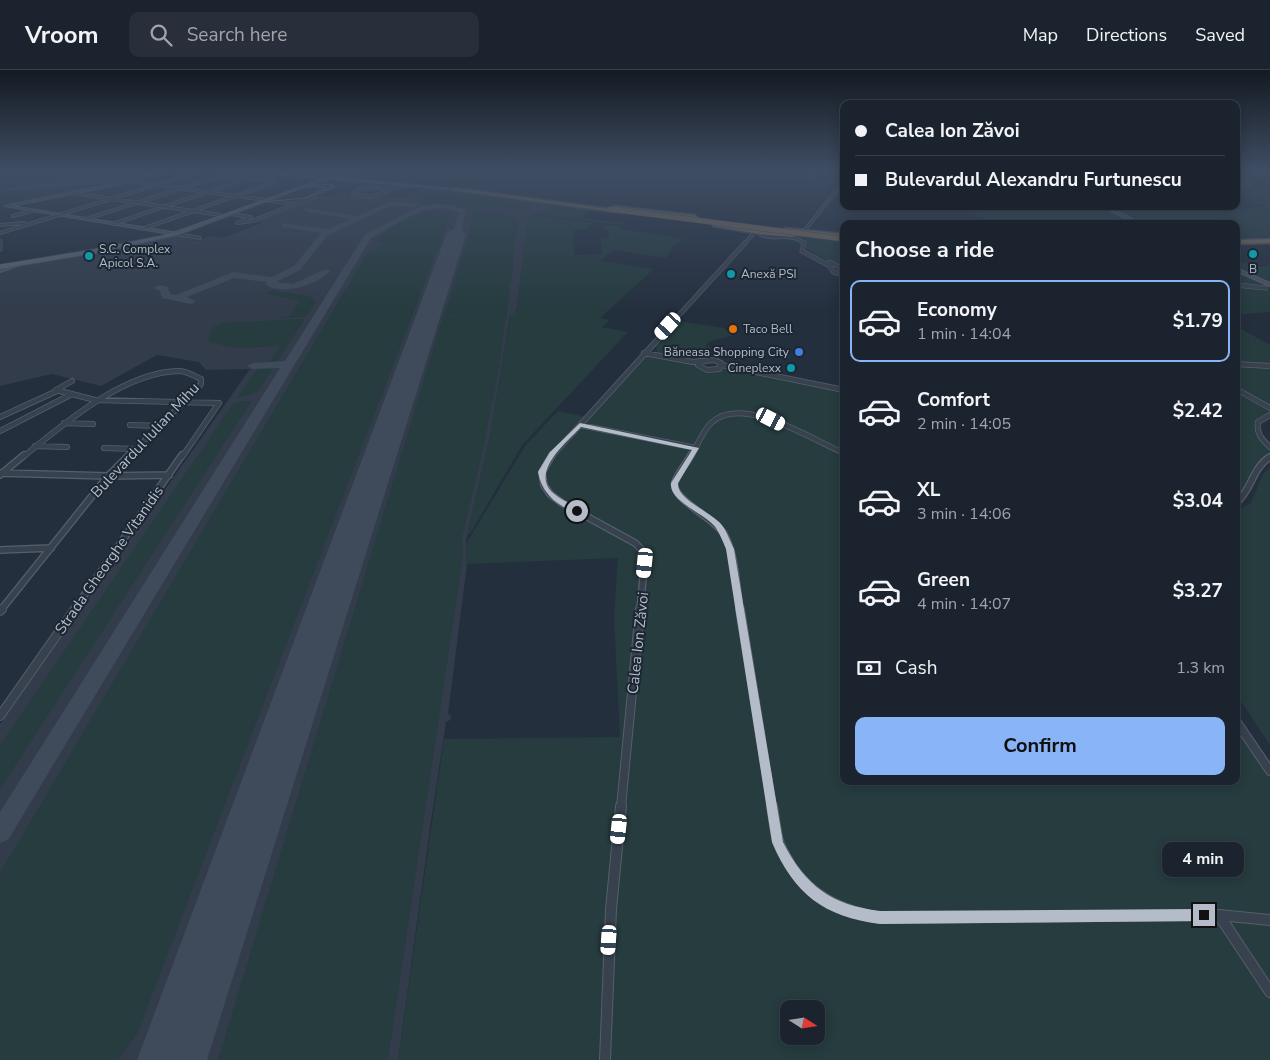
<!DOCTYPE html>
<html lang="en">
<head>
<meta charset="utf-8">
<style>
	:root { --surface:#1b232e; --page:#282f3a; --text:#f1f3f6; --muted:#a0a4aa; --line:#39404a; --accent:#8ab4f8 }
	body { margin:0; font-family:"Nunito Sans",sans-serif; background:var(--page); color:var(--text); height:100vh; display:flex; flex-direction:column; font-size:19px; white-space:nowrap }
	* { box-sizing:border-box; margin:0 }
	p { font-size:16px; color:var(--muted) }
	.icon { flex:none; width:28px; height:28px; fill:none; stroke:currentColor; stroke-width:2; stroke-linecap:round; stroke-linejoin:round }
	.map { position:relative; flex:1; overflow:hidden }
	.sheet { position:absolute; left:840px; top:150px; width:400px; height:565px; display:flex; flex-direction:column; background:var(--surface); border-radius:10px; box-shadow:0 2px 12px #0003,0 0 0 1px var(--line) }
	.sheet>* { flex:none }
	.hud { position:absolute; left:840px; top:30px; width:400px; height:110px; border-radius:10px; box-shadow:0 2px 12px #0003,0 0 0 1px var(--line); display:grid; align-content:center; height:110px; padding:0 15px; background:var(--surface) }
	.needle { width:32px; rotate:102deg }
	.tools { position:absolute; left:780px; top:930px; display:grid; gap:10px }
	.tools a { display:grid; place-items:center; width:45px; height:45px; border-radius:10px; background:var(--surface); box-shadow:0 2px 12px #0003,0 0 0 1px var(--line); font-size:25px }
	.end { position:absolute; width:22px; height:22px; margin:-11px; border:6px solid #b4bcc9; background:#111; box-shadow:0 0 0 2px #111 }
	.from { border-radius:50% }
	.bubble { position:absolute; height:35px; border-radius:10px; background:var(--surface); box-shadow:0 2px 12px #0003,0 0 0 1px var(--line); font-size:16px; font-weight:700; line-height:35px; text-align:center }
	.car { position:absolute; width:15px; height:30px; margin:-15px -8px; border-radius:6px; box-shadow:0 0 4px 1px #0007; background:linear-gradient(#fff 24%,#345 0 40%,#fff 0 76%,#345 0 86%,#fff 0) }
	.hud b { display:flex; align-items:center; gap:18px; height:48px; font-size:19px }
	.hud b+b { border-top:1px solid var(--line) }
	.hud i { width:12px; height:12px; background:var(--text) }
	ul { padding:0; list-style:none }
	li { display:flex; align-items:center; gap:15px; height:82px; margin:0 10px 8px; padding:0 5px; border:2px solid transparent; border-radius:10px }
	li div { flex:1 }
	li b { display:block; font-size:19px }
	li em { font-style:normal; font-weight:700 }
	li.current { border-color:var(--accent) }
	li>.icon { width:45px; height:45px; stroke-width:1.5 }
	h2 { padding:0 15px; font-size:22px; line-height:60px }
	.pay { display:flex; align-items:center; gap:12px; height:55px; padding:0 15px; font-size:19px }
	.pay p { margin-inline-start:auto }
	.primary-button { display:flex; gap:10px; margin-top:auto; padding:10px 15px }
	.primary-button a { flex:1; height:58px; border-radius:10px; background:var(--accent); color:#111; font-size:20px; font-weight:700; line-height:58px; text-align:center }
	header { display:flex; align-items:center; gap:30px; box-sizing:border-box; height:70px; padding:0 25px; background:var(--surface); border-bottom:1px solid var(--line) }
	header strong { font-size:24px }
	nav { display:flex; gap:28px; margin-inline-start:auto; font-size:18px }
	.search { width:350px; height:45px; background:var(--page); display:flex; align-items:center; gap:12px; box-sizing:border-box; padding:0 18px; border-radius:10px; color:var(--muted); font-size:19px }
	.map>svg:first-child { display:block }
	.airport { fill:#323c4b }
	.green { fill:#263c3f; fill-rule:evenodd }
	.water { fill:#394c67 }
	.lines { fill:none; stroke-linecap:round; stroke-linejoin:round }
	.taxiway { fill:#3f4a5a; fill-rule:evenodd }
	.runway { fill:#3f4a5a; fill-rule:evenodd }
	.primary-tunnel { stroke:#3a4453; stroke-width:4.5; stroke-dasharray:4.5 2.5; stroke-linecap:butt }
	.street-far5-casing { stroke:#565f6c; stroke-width:4 }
	.street-far4-casing { stroke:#565f6c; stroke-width:5 }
	.street-far3-casing { stroke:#565f6c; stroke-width:6 }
	.street-far2-casing { stroke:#565f6c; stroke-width:8 }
	.street-far1-casing { stroke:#565f6c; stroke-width:10 }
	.street-casing { stroke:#565f6c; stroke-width:12 }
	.secondary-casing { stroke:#565f6c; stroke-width:2 }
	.primary-casing { stroke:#414a57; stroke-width:2 }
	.highway-casing { stroke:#434c59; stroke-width:3 }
	.street-far5 { stroke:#38414e; stroke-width:2.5 }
	.street-far4 { stroke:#38414e; stroke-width:4 }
	.street-far3 { stroke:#38414e; stroke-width:4.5 }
	.street-far2 { stroke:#38414e; stroke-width:5.5 }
	.street-far1 { stroke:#38414e; stroke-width:8 }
	.street { stroke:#38414e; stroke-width:10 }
	.secondary { fill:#465061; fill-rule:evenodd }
	.primary { fill:#56606e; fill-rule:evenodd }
	.highway { fill:#746855; fill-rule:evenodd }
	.tram { stroke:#5a6575; stroke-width:1 }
	.rail { stroke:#5a6575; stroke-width:1; stroke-dasharray:2.5 2.5; stroke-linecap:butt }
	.highway-bridge-casing { stroke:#434c59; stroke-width:6; stroke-linecap:butt }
	.highway-bridge { stroke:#746855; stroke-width:5 }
	.route { fill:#b4bcc9 }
	.culture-dot { fill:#0f9aa8; stroke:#1d2633; stroke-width:2 }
	.food-dot { fill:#e8710a; stroke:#1d2633; stroke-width:2 }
	.shop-dot { fill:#3f7fe0; stroke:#1d2633; stroke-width:2 }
	.labels { text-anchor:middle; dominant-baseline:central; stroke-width:4; stroke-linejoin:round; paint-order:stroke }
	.far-poi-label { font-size:12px; fill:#b4bcc9; stroke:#1d2633; text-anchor:start }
	.street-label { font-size:15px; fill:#b4bcc9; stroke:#1d2633 }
</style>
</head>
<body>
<header>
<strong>Vroom</strong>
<div class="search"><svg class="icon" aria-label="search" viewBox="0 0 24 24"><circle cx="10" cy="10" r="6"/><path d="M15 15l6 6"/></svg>Search here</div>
<nav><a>Map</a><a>Directions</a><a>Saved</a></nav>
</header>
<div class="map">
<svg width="1270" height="990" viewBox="0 0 1270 990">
	<rect width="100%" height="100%" fill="#242f3e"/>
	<path class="airport" d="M426,118L556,135L528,148L516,245H510L491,361L466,472L467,494L448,644L451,645L450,650L446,652L430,758L398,990H0V654L250,299L206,300L199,292L157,285L101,316L52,304L0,316V203L27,193L153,171L173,165L198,171L209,166L224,168L262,153L253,151L317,126L329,127L342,122L352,127L404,128Z"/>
	<path class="green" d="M0,101H34L2,118L40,101H99L6,119H52L96,116L163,101L116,114L0,136Z
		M811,101H818L811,109L826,111L833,104L844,106V108L838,115L801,112Z
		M1236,101H1270V105L1239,110L1236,109Z
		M1249,116L1255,117L1250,119L1270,121V167H1236V154H991L964,136H1139L1146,140L1246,139L1266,136L1236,127V118Z
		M426,117L621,143L592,139L580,148L626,153L620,155L534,144L555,135L505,128L518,131L514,132H527L532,139L529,140L474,138V136L424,133L428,130L409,128L425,120L467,124Z
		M435,140L449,142L451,144L137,964L118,990H0V803L367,183L385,174L375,171C385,159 419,141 435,140Z
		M475,140L505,142V146L518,147C517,159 515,170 514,179C512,191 515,206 508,217L510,220L500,289L498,292L500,293L483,379L462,468L463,486L388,990H218L443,247L484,246H444L473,151L470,150L473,141Z
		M532,145L593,153L587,159H575L573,164L574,185L602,184L601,168L609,167L608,159L601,158L607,155L618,156L620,159L684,169L674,175L666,188L613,180L600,191L654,199L600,248L610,250L602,257L628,262L522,375L470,464H467L491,361L510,245H516L528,147Z
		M790,164L844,170V204L834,201L841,199L835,195L797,173L783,168Z
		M1236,191L1263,197L1270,193V215L1266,216L1270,221V242L1236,245Z
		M272,220L311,227L316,232L306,247L275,248L290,246L300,231L266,224Z
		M303,249L304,250L277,292L269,293L281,276L234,278L210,272L208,270L212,258L223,253Z
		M679,251L724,258L732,266L710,271L705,276L711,277L703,285L691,283L683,288L658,283L656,277Z
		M1236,256L1270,275V345L1263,348L1256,358L1270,377V387L1264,390L1236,433Z
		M644,283L699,293L709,300L722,296L844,320V711H1236V651L1270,701V990H398L444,669L620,667L614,548L618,488L467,494L466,474L525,376L558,341L587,347ZM789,939H816V966H789Z
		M258,298H273L258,322L237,328Z
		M243,331L251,332L0,719V675L233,334Z
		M1270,397V675L1236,624V441L1251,433L1263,404Z"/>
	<path class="water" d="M99,101H116L105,104L115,105L133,101H157C105,119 54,118 0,120Z"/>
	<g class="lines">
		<path class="taxiway" d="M389,132L415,133L419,135L415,137L390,136L327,166L300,200L276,212L293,214L323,200H329L330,202C317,214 282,227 265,214L267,212L234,208L187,227L196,231L191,234L162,228L160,221L154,218L159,215L168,217L170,224L176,225L233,202L272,207L294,196L321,163L282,157V153L328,159L351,149L308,142L304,140L305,138L358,146Z
			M433,134L449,135L466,140L460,165L456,167L452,165L459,143C431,127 396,155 371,168L8,770L0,773V742L280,298L253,299L247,296L253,293L285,291L365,164L421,136Z"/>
		<path class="runway" d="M456,159L463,161L466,165L207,990H137L446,165L449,161Z"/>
		<path class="primary-tunnel" d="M318,106L343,107"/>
		<g class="street-far5-casing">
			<path id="street-far5" d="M274,103L277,101
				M1236,110L1250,115L1236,117
				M129,111L294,134
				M304,116H333L313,125
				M376,117L388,121L371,127L353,124L360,119Z
				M386,119L412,115
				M72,123L220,145
				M231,144L250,147
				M13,146L32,141
				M251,147L237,153L252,151L316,126
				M86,149L217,107L276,111
				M113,154L257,105
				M0,155L24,153
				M142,159L272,113
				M754,161C770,174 793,160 804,174
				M804,161L841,115
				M0,163L202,101
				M176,164L200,168
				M0,171V174
				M744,174L754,163"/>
		</g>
		<g class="street-far4-casing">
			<path id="street-far4" d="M0,173V179
				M804,173L802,181L830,196L833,202L844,205
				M829,192L841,198
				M1236,215L1266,218
				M659,267L745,173"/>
		</g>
		<g class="street-far3-casing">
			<path id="street-far3" d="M644,283L693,292L701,291
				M714,290L721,293L719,299L707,300L698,295L703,291Z
				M1236,294L1270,296
				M722,295L844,320
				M72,311L56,320L95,330L219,333
				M1236,319L1270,338
				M1270,345L1258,352C1256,363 1262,370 1270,377
				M0,347L57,321
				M64,353L93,354
				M130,355L160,356
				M580,355L696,378
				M0,361L72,324
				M35,376L67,377
				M104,378L137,379
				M23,387C63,354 125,301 180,301C186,301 195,306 201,309V314L194,322L128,387
				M182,387L219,333
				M551,387L661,266
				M691,387C697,376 702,362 711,353C742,323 812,370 844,383"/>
		</g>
		<g class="street-far2-casing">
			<path id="street-far2" d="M552,385L542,402L544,415L550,424L562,433L635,473L642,480L645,487L640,540
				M691,385C687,393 678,403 675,412C670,429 714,447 724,464C736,485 736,516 740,540
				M1,403L108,406L169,405
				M0,405L24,385
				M1236,433C1252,420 1252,398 1270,387
				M0,480L51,478
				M1,540L108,406L129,385
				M74,540L182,385"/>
		</g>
		<g class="street-far1-casing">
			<path id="street-far1" d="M740,539L772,737
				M0,541L2,539
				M0,646L75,539
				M1236,651L1270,701
				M621,737L640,539"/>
		</g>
		<g class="street-casing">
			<path id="street" d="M772,736C774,747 775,759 778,771C780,779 786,787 790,795C812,828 842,841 880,848L1219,845L1270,850
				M1219,845L1270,922
				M605,990L611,839L621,736"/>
		</g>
		<g class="secondary-casing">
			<path id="secondary" d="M162,101H168L117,115L12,136L178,163L176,165L4,136L117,113Z
				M357,101H364L337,107L335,106Z
				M1102,136H1108L1142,154H1136Z
				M21,192L25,193L0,202V199Z
				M1236,198L1270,213V216L1236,201Z"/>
		</g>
		<g class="primary-casing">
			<path id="primary" d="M219,101L329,107L337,105L339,106L337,107L456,119L454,120L330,109L313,114L178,165L96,183L0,199V195L96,179L175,163L322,109Z"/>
		</g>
		<g class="highway-casing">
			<path id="highway" d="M454,118L625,141L622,143L452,120Z
				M614,136L694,145L697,147L694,149L616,139Z
				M715,153L793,163L796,165L793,167L759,164L713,156Z
				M785,158L844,164V168L787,161Z
				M1270,169V173L1236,174V170Z"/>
		</g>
		<use href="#street-far5" class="street-far5"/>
		<use href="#street-far4" class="street-far4"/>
		<use href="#street-far3" class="street-far3"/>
		<use href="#street-far2" class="street-far2"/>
		<use href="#street-far1" class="street-far1"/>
		<use href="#street" class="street"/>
		<use href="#secondary" class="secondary"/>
		<use href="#primary" class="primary"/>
		<use href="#highway" class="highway"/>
		<path class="tram" d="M325,114L335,116L305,128L261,132L163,166L300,117Z
			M91,181L163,166
			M0,195L91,181
			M0,196L91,181"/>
		<path class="rail" d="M0,119L37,101"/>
		<g class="highway-bridge-casing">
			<path id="highway-bridge" d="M610,139L844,169"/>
		</g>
		<use href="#highway-bridge" class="highway-bridge"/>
	</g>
	<linearGradient id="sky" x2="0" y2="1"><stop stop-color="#141a22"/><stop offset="0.42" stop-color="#3f4d63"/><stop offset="1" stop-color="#3f4d63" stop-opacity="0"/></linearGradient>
	<rect width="1270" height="240" fill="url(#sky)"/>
	<path class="route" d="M580,353L699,378L678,413C676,429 711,442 721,454C727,461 730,471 734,479L783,772C805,816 832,835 880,841L1204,839L1208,840L1210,845L1208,849L1204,851L880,854C824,847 794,824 772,772L726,479C723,472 720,464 716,458C705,443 669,432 671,413L692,380L581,357C567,372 531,401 552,422C560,429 571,434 579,439L580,441L577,443C556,435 542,424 538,402L550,382Z"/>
	<g class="culture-dot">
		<circle cx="1253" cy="184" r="5"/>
		<circle cx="89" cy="186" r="5"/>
		<circle cx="731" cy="204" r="5"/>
		<circle cx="791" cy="298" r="5"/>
	</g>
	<circle class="food-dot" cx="733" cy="259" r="5"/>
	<circle class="shop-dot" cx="799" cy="282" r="5"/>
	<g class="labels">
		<g class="far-poi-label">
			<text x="99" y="179">S.C. Complex<tspan x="99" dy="14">Apicol S.A.</tspan></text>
			<text x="1253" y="199" text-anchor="middle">B</text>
			<text x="741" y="204">Anexă PSI</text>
			<text x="743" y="259">Taco Bell</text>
			<text x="789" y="282" text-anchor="end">Băneasa Shopping City</text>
			<text x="781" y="298" text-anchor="end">Cineplexx</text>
		</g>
		<g class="street-label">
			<text transform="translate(145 370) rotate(-47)">Bulevardul Iulian Mihu</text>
			<text transform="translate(109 490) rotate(-55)">Strada Gheorghe Vitanidis</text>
			<text transform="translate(638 573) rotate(-84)">Calea Ion Zăvoi</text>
		</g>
	</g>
</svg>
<div class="tools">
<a><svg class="needle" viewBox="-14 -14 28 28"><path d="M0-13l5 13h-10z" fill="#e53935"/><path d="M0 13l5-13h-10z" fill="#a0a4aa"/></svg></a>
</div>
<i class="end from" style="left:577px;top:441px"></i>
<i class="end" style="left:1204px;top:845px"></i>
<div class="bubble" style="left:1162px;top:772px;width:82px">4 min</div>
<i class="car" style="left:668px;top:256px;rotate:222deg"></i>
<i class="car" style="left:771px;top:349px;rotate:117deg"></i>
<i class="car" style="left:645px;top:493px;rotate:186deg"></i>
<i class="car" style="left:619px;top:759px;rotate:186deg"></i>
<i class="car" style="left:609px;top:870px;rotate:184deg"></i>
<div class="hud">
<b><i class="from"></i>Calea Ion Zăvoi</b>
<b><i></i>Bulevardul Alexandru Furtunescu</b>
</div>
<section class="sheet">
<h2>Choose a ride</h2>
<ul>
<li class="current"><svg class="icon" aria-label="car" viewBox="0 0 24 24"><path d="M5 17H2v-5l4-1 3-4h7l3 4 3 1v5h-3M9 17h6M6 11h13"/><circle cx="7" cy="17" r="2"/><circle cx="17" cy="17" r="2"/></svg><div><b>Economy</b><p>1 min · 14:04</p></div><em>$1.79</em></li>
<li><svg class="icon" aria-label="car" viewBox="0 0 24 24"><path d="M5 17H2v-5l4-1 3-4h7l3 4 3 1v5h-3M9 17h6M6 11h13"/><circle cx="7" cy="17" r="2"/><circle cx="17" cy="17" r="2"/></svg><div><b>Comfort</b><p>2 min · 14:05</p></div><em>$2.42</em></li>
<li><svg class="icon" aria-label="car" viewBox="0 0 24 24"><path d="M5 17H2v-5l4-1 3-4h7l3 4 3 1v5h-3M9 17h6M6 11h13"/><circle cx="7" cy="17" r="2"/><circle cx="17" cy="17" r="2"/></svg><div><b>XL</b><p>3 min · 14:06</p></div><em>$3.04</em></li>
<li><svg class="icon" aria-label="car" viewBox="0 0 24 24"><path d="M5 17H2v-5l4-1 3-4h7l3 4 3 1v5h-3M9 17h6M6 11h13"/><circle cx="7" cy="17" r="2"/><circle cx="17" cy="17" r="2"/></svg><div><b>Green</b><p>4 min · 14:07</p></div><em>$3.27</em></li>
</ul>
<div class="pay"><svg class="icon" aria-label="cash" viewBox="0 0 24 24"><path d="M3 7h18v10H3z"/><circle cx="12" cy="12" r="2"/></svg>Cash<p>1.3 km</p></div>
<div class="primary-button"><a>Confirm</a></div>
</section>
</div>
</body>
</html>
